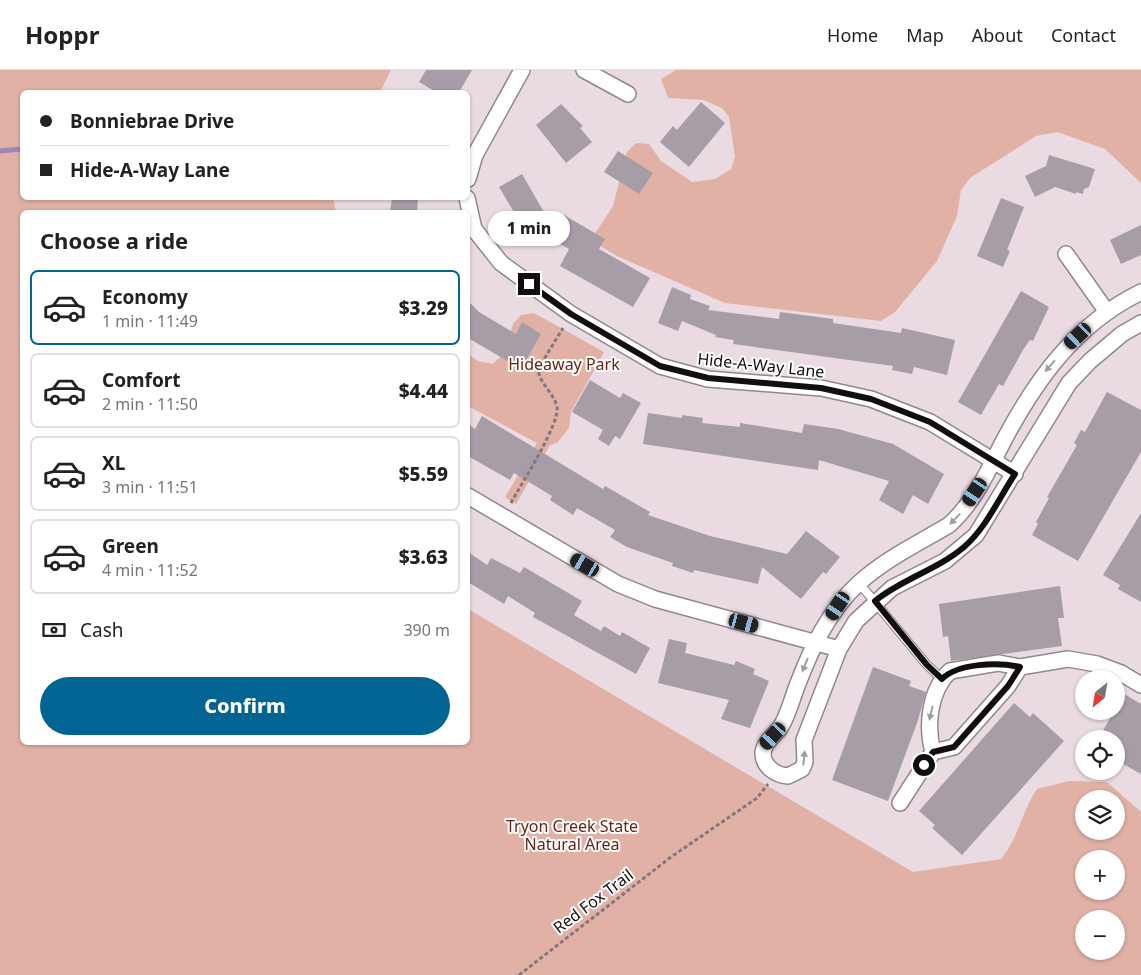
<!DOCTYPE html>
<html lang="en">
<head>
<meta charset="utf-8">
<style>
	:root { --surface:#fff; --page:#f2f2f2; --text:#222; --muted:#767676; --line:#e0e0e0; --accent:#026493 }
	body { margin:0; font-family:"Noto Sans",sans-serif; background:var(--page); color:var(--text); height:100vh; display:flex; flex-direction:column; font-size:19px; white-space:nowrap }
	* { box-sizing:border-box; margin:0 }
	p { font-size:16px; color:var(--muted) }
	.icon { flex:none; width:28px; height:28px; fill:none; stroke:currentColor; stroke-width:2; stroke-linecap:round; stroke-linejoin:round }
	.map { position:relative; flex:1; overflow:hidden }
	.details { position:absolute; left:20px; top:140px; width:450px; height:535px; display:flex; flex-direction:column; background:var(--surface); border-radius:8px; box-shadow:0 1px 4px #0004 }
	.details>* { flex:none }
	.top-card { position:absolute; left:20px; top:20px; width:450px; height:110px; border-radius:8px; box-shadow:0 1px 4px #0004; display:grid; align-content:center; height:110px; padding:0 20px; background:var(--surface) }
	.needle { width:32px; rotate:210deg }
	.tools { position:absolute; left:1075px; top:600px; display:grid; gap:10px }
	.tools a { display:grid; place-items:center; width:50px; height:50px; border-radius:50%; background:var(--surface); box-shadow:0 1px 4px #0004; font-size:25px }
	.end { position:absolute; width:22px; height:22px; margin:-11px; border:6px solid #120e10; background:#fff; box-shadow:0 0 0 2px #fff }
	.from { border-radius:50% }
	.bubble { position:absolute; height:35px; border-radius:18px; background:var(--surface); box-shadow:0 1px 4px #0004; font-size:16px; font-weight:800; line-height:35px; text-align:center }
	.car { position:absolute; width:15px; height:30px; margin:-15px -8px; border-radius:6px; box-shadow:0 0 4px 1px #0007; background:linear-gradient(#222 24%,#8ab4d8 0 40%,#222 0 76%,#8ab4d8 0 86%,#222 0) }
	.top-card b { display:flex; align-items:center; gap:18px; height:48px; font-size:19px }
	.top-card b+b { border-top:1px solid var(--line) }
	.top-card i { width:12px; height:12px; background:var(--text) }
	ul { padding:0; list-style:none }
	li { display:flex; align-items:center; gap:15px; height:75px; margin:0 10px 8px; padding:0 10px; border:2px solid var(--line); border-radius:8px }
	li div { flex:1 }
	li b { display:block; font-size:19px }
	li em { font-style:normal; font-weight:800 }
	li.on { border-color:var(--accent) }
	li>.icon { width:45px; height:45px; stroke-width:1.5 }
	h2 { padding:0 20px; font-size:22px; line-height:60px }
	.pay { display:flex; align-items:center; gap:12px; height:55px; padding:0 20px; font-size:19px }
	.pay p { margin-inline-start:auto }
	.cta { display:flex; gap:10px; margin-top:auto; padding:10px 20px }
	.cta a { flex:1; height:58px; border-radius:30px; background:var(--accent); color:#fff; font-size:20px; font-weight:800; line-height:58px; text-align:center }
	header { display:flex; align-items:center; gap:30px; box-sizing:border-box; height:70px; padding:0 25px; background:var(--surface); border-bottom:1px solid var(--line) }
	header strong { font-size:24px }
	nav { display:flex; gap:28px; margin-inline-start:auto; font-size:18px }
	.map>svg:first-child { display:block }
	.green { fill:#e1b1a6; fill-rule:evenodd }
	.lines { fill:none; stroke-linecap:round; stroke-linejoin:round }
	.stream { stroke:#9e87b8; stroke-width:5 }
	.building { fill:#a79da7 }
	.lane-casing { stroke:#93868c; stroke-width:10 }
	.street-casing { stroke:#93868c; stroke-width:18 }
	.path { stroke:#82787d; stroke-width:3; stroke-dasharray:4 2.5; stroke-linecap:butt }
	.lane { stroke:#fff; stroke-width:8 }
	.street { stroke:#fff; stroke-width:15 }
	.oneway { fill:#a09f9f }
	.route { stroke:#120e10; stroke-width:6 }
	.labels { text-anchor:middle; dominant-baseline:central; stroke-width:4; stroke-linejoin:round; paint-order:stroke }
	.park-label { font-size:16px; fill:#6a2214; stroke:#fff }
	.street-label { font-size:16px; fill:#120e10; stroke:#fff }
</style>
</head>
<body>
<header>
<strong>Hoppr</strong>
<nav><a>Home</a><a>Map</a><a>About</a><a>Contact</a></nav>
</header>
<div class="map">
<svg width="1141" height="905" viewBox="0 0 1141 905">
	<rect width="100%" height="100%" fill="#eadae1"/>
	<path class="green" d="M0,0H391L380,22H22V128H333L336,142H22V672H468V539L913,802L1001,789C1019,767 1021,743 1037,719L1069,711L1107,712L1141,742V905H0ZM1084,729H1116V761H1084ZM1084,789H1116V821H1084ZM1084,849H1116V881H1084Z
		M676,0H1141V113L1105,79L1057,62L1036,66L970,108L961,120L957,146L937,191L895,242L881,251L725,233L617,186L595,173L594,165L613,136L627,82L636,73L649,74L661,91L692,112L715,109L731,99L735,87L729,47L722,38L704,30L668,28L661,9Z
		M534,243L604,282L571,342L569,358L557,373L550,375L516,434L505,427L537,373L468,336V284L478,291L493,294L505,282L513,254L521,245Z"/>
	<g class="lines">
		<path class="stream" d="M0,81L22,79"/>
	</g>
	<path class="building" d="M426,0H472L459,22H436L419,12Z
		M701,32L725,53L689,97L660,72L673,56L677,60Z
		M561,34L583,56L580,58L592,72L566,93L536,55Z
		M618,81L653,103L639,124L604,102Z
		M1049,85L1095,99L1089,117L1084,119L1083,124L1076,122V124L1055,117L1035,127L1025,106L1046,96Z
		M522,104L548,149L522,164L511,146L515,144L499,117Z
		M392,128H418L417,142H390Z
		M1001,128L1024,137L1007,180L1010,181L1003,197L977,186Z
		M564,145L605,169L599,179L650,208L633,237L560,196L569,179L551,169Z
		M1141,155V185L1121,194L1110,170Z
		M672,217L691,225L690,229L710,236L708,240L779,249L780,242L833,249V253L901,263L902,258L955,270L947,305L914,297L912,304L892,300L893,296L733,274L734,270L715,267L716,265L682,251L678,261L658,253Z
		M1021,221L1049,237L1033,271L1030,270L1023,280L1003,316L999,314L981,345L958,332Z
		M468,231L479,242L516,264L522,252L541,264L521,299L468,268Z
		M590,310L620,328L623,323L641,333L620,369L615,366L609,376L598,369L603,360L572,342Z
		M1107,322L1141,340V382L1078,491L1032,465L1038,454L1036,452L1049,428L1047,427L1077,375L1074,373L1081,360L1085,362Z
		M648,343L682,348V345L703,348L702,353L740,357V353L802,363L804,354L838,359L893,374L944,404L928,434L913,425L903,444L879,430L889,411L819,390L818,400L643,374Z
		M482,346L603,419L605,416L650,442L648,445L710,466L787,484L806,461L840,487L826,504L823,502L801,529L762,497L758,514L694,500L693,503L672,496L673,493L627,477L610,467L615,460L577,438L573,445L550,430L552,426L514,403L510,410L468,386V354L475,359Z
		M1141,443V532L1118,519L1120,515L1103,505Z
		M468,482L487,495L491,488L520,503L524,497L582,531L574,545L601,561L604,556L620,566L622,562L650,578L636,604L533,547L535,543L508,526L504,534L468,512Z
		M1060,516L1064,548H1058L1062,576L951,591L948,566L943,567L939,534Z
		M669,569L687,573L685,583L734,595L736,591L755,599L753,604L769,611L750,658L721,649L729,630L658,613Z
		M873,597L911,611L909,616L926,622L917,653L888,731L832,710Z
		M1124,624L1141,634V704L1116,690V669H1098Z
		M1014,633L1030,647L1033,643L1064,671L962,785L932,758L935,755L919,741Z"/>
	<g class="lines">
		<g class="lane-casing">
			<path id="lane" d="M859,513L927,595L942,609"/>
		</g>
		<g class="street-casing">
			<path id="street" d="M584,0L628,24
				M468,109L475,85L522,0
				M467,128L474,159L501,193L571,244L660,296L708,309L821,318L871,329L930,352L1015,404
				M1066,184L1107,242
				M1141,222C1076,254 1037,308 1004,370C989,399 974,433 949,455C919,473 885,489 859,513C829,540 811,579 797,616C792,629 788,646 780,658C774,666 764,672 763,683C763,697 776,705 788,706L802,699L805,692L804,670L839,579L856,551L892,518L945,491L976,465L1069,313L1090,291L1122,264L1141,253
				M468,426L618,514L655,529L839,579
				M933,682L954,677L1008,616L1020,597
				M900,733L933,682C926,656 929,621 950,601L998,593L1020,597L1068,589L1097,594L1121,603L1141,615"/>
		</g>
		<path class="path" d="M511,433C521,414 560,354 557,337C554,323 539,313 538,299L563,258
			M519,905L671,787L757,728L768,714"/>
		<use href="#lane" class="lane"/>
		<use href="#street" class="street"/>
	</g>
	<defs><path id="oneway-solid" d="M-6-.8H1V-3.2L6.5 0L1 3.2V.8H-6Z" transform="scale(1.25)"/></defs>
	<g class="oneway">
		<use href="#oneway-solid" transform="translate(1050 296) rotate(131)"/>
		<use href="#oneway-solid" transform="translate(955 449) rotate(134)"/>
		<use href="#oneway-solid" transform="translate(805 595) rotate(112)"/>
		<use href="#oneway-solid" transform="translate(931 643) rotate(103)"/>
		<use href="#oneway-solid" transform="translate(804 688) rotate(-84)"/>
	</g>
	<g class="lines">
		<path class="route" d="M529,214L571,244L660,296L708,308L821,318L871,329L930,352L1015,404C999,428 986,458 964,477C937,500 902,509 875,531L927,595L942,609C958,593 998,592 1020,597L1008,616L954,677L933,682L924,695"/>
	</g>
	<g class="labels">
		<g class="park-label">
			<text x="564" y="294">Hideaway Park</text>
			<text x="572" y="756">Tryon Creek State<tspan x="572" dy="18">Natural Area</tspan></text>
		</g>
		<g class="street-label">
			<text transform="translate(761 295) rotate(6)">Hide-A-Way Lane</text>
			<text transform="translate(593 831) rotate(-37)">Red Fox Trail</text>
		</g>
	</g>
</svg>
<div class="tools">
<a><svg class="needle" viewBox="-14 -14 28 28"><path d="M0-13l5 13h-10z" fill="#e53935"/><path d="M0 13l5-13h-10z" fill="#767676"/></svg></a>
<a><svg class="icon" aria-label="locate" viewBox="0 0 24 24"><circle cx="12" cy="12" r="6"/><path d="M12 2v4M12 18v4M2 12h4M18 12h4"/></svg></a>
<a><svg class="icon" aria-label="layers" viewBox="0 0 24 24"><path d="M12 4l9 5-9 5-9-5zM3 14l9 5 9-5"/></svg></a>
<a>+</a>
<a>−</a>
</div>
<i class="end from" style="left:924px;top:695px"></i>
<i class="end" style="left:529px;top:214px"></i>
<div class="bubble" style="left:488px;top:141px;width:82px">1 min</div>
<i class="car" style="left:1078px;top:266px;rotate:227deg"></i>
<i class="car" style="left:975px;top:422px;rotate:214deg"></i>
<i class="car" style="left:585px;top:495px;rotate:300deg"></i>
<i class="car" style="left:838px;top:536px;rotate:213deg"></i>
<i class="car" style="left:744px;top:553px;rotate:105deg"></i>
<i class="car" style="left:773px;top:666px;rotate:222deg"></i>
<div class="top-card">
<b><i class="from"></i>Bonniebrae Drive</b>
<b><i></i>Hide-A-Way Lane</b>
</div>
<section class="details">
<h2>Choose a ride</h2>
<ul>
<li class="on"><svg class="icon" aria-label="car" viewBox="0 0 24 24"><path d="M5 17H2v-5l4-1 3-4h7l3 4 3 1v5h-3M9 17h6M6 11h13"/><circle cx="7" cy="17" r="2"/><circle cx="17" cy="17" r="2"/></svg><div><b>Economy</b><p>1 min · 11:49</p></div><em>$3.29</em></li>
<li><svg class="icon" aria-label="car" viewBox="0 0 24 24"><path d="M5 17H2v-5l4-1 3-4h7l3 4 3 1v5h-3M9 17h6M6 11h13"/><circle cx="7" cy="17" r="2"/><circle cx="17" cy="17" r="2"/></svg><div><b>Comfort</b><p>2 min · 11:50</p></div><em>$4.44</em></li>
<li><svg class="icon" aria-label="car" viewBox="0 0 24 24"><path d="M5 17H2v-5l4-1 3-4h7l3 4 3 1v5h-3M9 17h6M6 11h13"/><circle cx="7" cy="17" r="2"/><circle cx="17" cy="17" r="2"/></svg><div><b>XL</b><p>3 min · 11:51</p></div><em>$5.59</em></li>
<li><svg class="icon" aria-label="car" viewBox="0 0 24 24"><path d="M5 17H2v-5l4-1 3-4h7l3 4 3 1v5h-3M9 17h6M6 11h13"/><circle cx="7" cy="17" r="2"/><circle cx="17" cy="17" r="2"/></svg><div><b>Green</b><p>4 min · 11:52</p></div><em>$3.63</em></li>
</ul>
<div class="pay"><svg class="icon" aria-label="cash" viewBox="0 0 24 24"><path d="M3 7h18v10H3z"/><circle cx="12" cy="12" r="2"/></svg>Cash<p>390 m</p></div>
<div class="cta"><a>Confirm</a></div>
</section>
</div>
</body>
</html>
